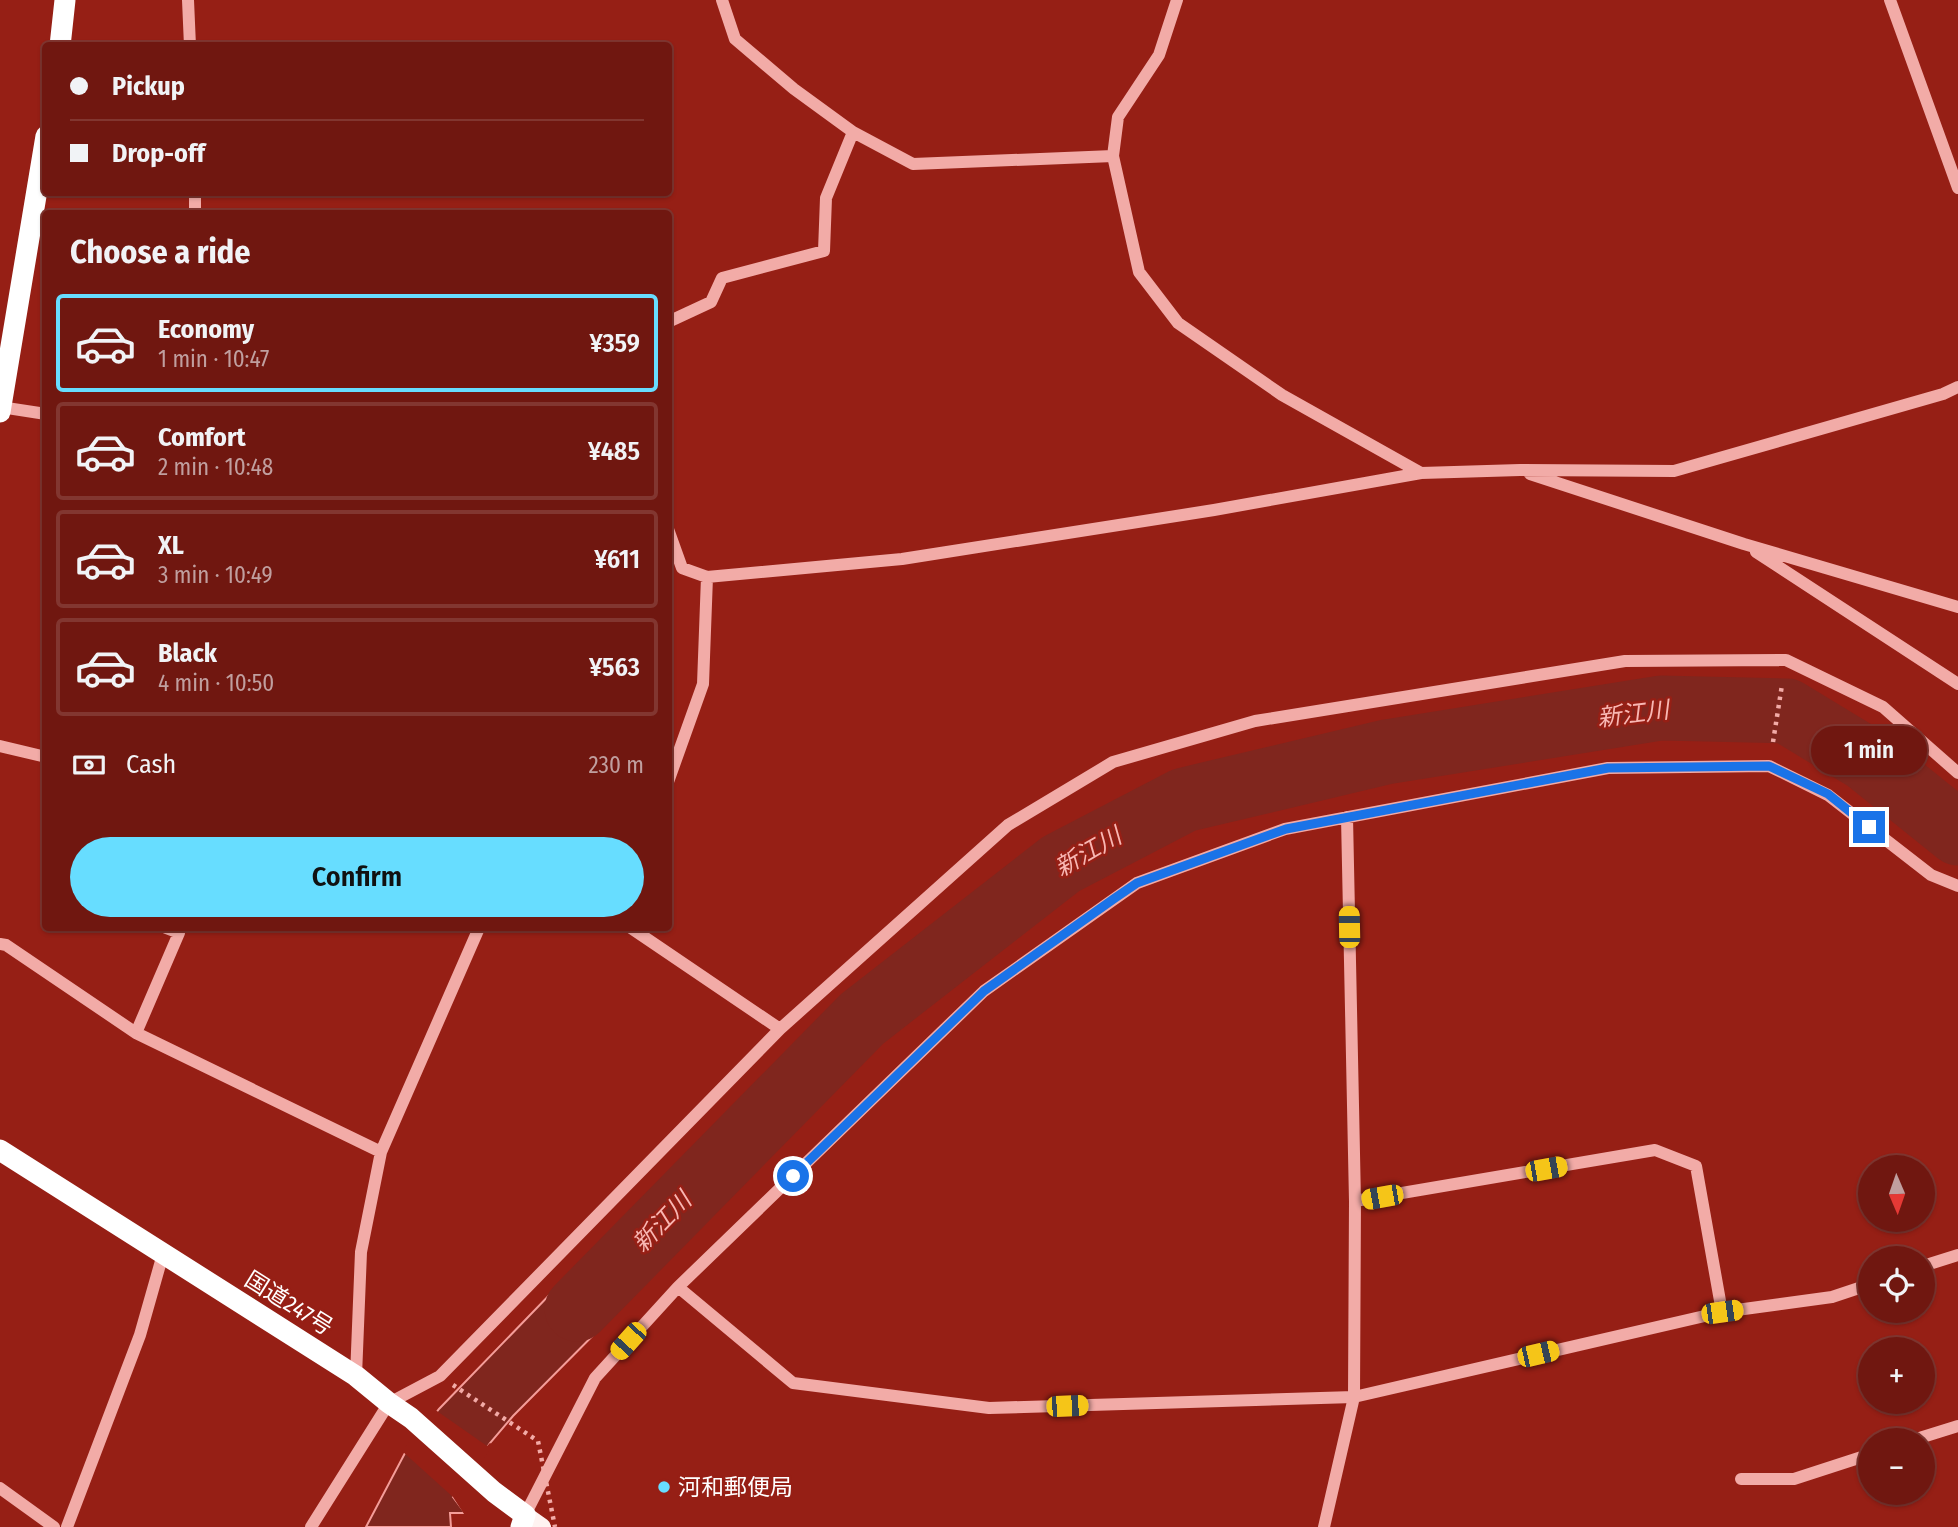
<!DOCTYPE html>
<html lang="en">
<head>
<meta charset="utf-8">
<style>
	:root { --surface:#701710; --page:#752019; --text:#f1f3f6; --muted:#c09f9f; --line:#823630; --accent:#67ddff }
	body { margin:0; font-family:"Fira Sans Condensed","Noto Sans JP",sans-serif; background:var(--page); color:var(--text); height:100vh; display:flex; flex-direction:column; font-size:26px; white-space:nowrap }
	* { box-sizing:border-box; margin:0 }
	p { font-size:23px; color:var(--muted) }
	.icon { flex:none; width:38px; height:38px; fill:none; stroke:currentColor; stroke-width:2; stroke-linecap:round; stroke-linejoin:round }
	.map { position:relative; flex:1; overflow:hidden }
	.details { position:absolute; left:42px; top:210px; width:630px; height:721px; display:flex; flex-direction:column; background:var(--surface); border-radius:7px; box-shadow:0 2px 5px #0004,0 0 0 2px var(--line) }
	.details>* { flex:none }
	.banner { position:absolute; left:42px; top:42px; width:630px; height:154px; border-radius:7px; box-shadow:0 2px 5px #0004,0 0 0 2px var(--line); display:grid; align-content:center; height:154px; padding:0 28px; background:var(--surface) }
	.needle { width:46px; rotate:178deg }
	.fabs { position:absolute; left:1858px; top:1155px; display:grid; gap:14px }
	.fabs a { display:grid; place-items:center; width:77px; height:77px; border-radius:50%; background:var(--surface); box-shadow:0 2px 5px #0004,0 0 0 2px var(--line); font-size:35px }
	.end { position:absolute; width:32px; height:32px; margin:-16px; border:9px solid #1a73e8; background:#fff; box-shadow:0 0 0 4px #fff }
	.from { border-radius:50% }
	.bubble { position:absolute; height:49px; border-radius:24px; background:var(--surface); box-shadow:0 2px 5px #0004,0 0 0 2px var(--line); font-size:23px; font-weight:600; line-height:49px; text-align:center }
	.car { position:absolute; width:21px; height:42px; margin:-21px -10px; border-radius:9px; box-shadow:0 0 5px 2px #0007; background:linear-gradient(#f5c518 24%,#345 0 40%,#f5c518 0 76%,#345 0 86%,#f5c518 0) }
	.banner b { display:flex; align-items:center; gap:24px; height:66px; font-size:26px }
	.banner b+b { border-top:2px solid var(--line) }
	.banner i { width:18px; height:18px; background:var(--text) }
	ul { padding:0; list-style:none }
	li { display:flex; align-items:center; gap:21px; height:98px; margin:0 14px 10px; padding:0 14px; border:4px solid var(--line); border-radius:7px }
	li div { flex:1 }
	li b { display:block; font-size:26px }
	li em { font-style:normal; font-weight:600 }
	li.on { border-color:var(--accent) }
	li>.icon { width:63px; height:63px; stroke-width:1.5 }
	h2 { padding:0 28px; font-size:32px; line-height:84px }
	.pay { display:flex; align-items:center; gap:18px; height:77px; padding:0 28px; font-size:26px }
	.pay p { margin-inline-start:auto }
	.button { display:flex; gap:14px; margin-top:auto; padding:14px 28px }
	.button a { flex:1; height:80px; border-radius:42px; background:var(--accent); color:#111; font-size:28px; font-weight:600; line-height:80px; text-align:center }
	.map>svg:first-child { display:block }
	.water { fill:#80261e; stroke:#f49d99; stroke-width:2 }
	.pier { fill:#961f15 }
	.lines { fill:none; stroke-linecap:round; stroke-linejoin:round }
	.river { stroke:#80261e; stroke-width:65 }
	.path { stroke:#f2aba7; stroke-width:4.5; stroke-dasharray:3.5 5; stroke-linecap:butt }
	.minor { stroke:#f2aba7; stroke-width:12 }
	.major { stroke:#fff3f1; stroke-width:18 }
	.highway { stroke:#fff; stroke-width:21 }
	.path-bridge { stroke:#f2aba7; stroke-width:4.5; stroke-dasharray:3.5 5; stroke-linecap:butt }
	.route { stroke:#1a73e8; stroke-width:9 }
	.poi-dot { fill:#67ddff; stroke:#961f15; stroke-width:2.5 }
	.labels { text-anchor:middle; dominant-baseline:central; stroke-width:5; stroke-linejoin:round; paint-order:stroke }
	.street-label { font-size:23px; fill:#fff; stroke:#961f15 }
	.poi-label { font-size:23px; fill:#fff; stroke:#961f15; text-anchor:start }
	.water-label { font-size:24px; font-style:italic; fill:#f8b7b3; stroke:#961f15 }
</style>
</head>
<body>
<div class="map">
<svg width="1958" height="1527" viewBox="0 0 1958 1527">
	<rect width="100%" height="100%" fill="#961f15"/>
	<path class="water" d="M620,1222L661,1267L513,1416L490,1443L453,1497L465,1513H450L451,1527H366L405,1453L439,1409Z"/>
	<path class="pier" d="M434,1409L487,1446L490,1443L493,1445L457,1497L468,1512L466,1517L453,1497L402,1451Z"/>
	<g class="lines">
		<path class="river" d="M577,1309L862,1019L1061,864L1184,800L1386,752L1661,708L1787,711L1866,759L1958,833"/>
		<path class="path" d="M1773,742L1782,685"/>
		<path class="minor" d="M188,0L190,46
			M722,0L735,39L794,89L853,132L913,164L1113,156
			M1177,0L1159,55L1118,117L1113,156L1139,272L1178,323L1282,395L1421,473
			M1890,0L1958,188
			M195,214V192
			M668,322L711,302L722,278L824,251L826,198L853,132
			M0,407L46,414
			M1530,474L1744,544L1958,607
			M668,529L682,568L707,577L902,559L1214,510L1421,473L1520,470L1674,471L1943,394L1958,387
			M1756,552L1958,684
			M0,746L46,757
			M668,782L703,684L707,577
			M631,928L780,1029
			M0,944L6,945L136,1033L381,1152
			M136,1033L179,933L166,928
			M1355,1201L1655,1150L1696,1166L1722,1312
			M1923,1266L1958,1255
			M678,1287L793,1383L989,1408L1354,1397L1722,1312L1832,1297L1871,1284
			M356,1376L361,1252L381,1152L479,928
			M1913,1440L1958,1426
			M1741,1479H1794L1871,1454
			M0,1488L54,1527
			M525,1515L595,1378L678,1287L984,991L1137,883L1285,829L1608,768L1769,766L1828,795L1931,875L1958,886
			M67,1527L140,1335L163,1254
			M311,1527L389,1403L440,1376L780,1029L1008,825L1113,762L1255,721L1625,661L1786,660L1883,707L1958,773
			M1324,1527L1354,1397L1355,1201L1347,817"/>
		<path class="major" d="M525,1515L542,1527"/>
		<path class="highway" d="M60,46L65,0
			M0,412L46,136
			M0,1150L356,1376L389,1403L411,1418L494,1492L525,1515L521,1527"/>
		<path class="path-bridge" d="M453,1385L538,1441L555,1527"/>
	</g>
	<g class="lines">
		<path class="route" d="M793,1176L984,991L1115,898L1137,883L1286,829L1608,768L1769,766L1828,794L1869,827"/>
	</g>
	<circle class="poi-dot" cx="664" cy="1487" r="7"/>
	<g class="labels">
		<g class="street-label">
			<text transform="translate(289 1303) rotate(32)">国道247号</text>
		</g>
		<g class="poi-label">
			<text x="678" y="1487">河和郵便局</text>
		</g>
		<g class="water-label">
			<text transform="translate(1633 714) rotate(-7)">新江川</text>
			<text transform="translate(1088 852) rotate(-30)">新江川</text>
			<text transform="translate(662 1222) rotate(-46)">新江川</text>
		</g>
	</g>
</svg>
<div class="fabs">
<a><svg class="needle" viewBox="-14 -14 28 28"><path d="M0-13l5 13h-10z" fill="#e53935"/><path d="M0 13l5-13h-10z" fill="#c09f9f"/></svg></a>
<a><svg class="icon" aria-label="locate" viewBox="0 0 24 24"><circle cx="12" cy="12" r="6"/><path d="M12 2v4M12 18v4M2 12h4M18 12h4"/></svg></a>
<a>+</a>
<a>−</a>
</div>
<i class="end from" style="left:793px;top:1176px"></i>
<i class="end" style="left:1869px;top:827px"></i>
<div class="bubble" style="left:1811px;top:726px;width:116px">1 min</div>
<i class="car" style="left:1349px;top:927px;rotate:359deg"></i>
<i class="car" style="left:1546px;top:1169px;rotate:80deg"></i>
<i class="car" style="left:1382px;top:1197px;rotate:260deg"></i>
<i class="car" style="left:1722px;top:1312px;rotate:82deg"></i>
<i class="car" style="left:628px;top:1341px;rotate:222deg"></i>
<i class="car" style="left:1538px;top:1354px;rotate:77deg"></i>
<i class="car" style="left:1067px;top:1406px;rotate:88deg"></i>
<div class="banner">
<b><i class="from"></i>Pickup</b>
<b><i></i>Drop-off</b>
</div>
<section class="details">
<h2>Choose a ride</h2>
<ul>
<li class="on"><svg class="icon" aria-label="car" viewBox="0 0 24 24"><path d="M5 17H2v-5l4-1 3-4h7l3 4 3 1v5h-3M9 17h6M6 11h13"/><circle cx="7" cy="17" r="2"/><circle cx="17" cy="17" r="2"/></svg><div><b>Economy</b><p>1 min · 10:47</p></div><em>¥359</em></li>
<li><svg class="icon" aria-label="car" viewBox="0 0 24 24"><path d="M5 17H2v-5l4-1 3-4h7l3 4 3 1v5h-3M9 17h6M6 11h13"/><circle cx="7" cy="17" r="2"/><circle cx="17" cy="17" r="2"/></svg><div><b>Comfort</b><p>2 min · 10:48</p></div><em>¥485</em></li>
<li><svg class="icon" aria-label="car" viewBox="0 0 24 24"><path d="M5 17H2v-5l4-1 3-4h7l3 4 3 1v5h-3M9 17h6M6 11h13"/><circle cx="7" cy="17" r="2"/><circle cx="17" cy="17" r="2"/></svg><div><b>XL</b><p>3 min · 10:49</p></div><em>¥611</em></li>
<li><svg class="icon" aria-label="car" viewBox="0 0 24 24"><path d="M5 17H2v-5l4-1 3-4h7l3 4 3 1v5h-3M9 17h6M6 11h13"/><circle cx="7" cy="17" r="2"/><circle cx="17" cy="17" r="2"/></svg><div><b>Black</b><p>4 min · 10:50</p></div><em>¥563</em></li>
</ul>
<div class="pay"><svg class="icon" aria-label="cash" viewBox="0 0 24 24"><path d="M3 7h18v10H3z"/><circle cx="12" cy="12" r="2"/></svg>Cash<p>230 m</p></div>
<div class="button"><a>Confirm</a></div>
</section>
</div>
</body>
</html>
